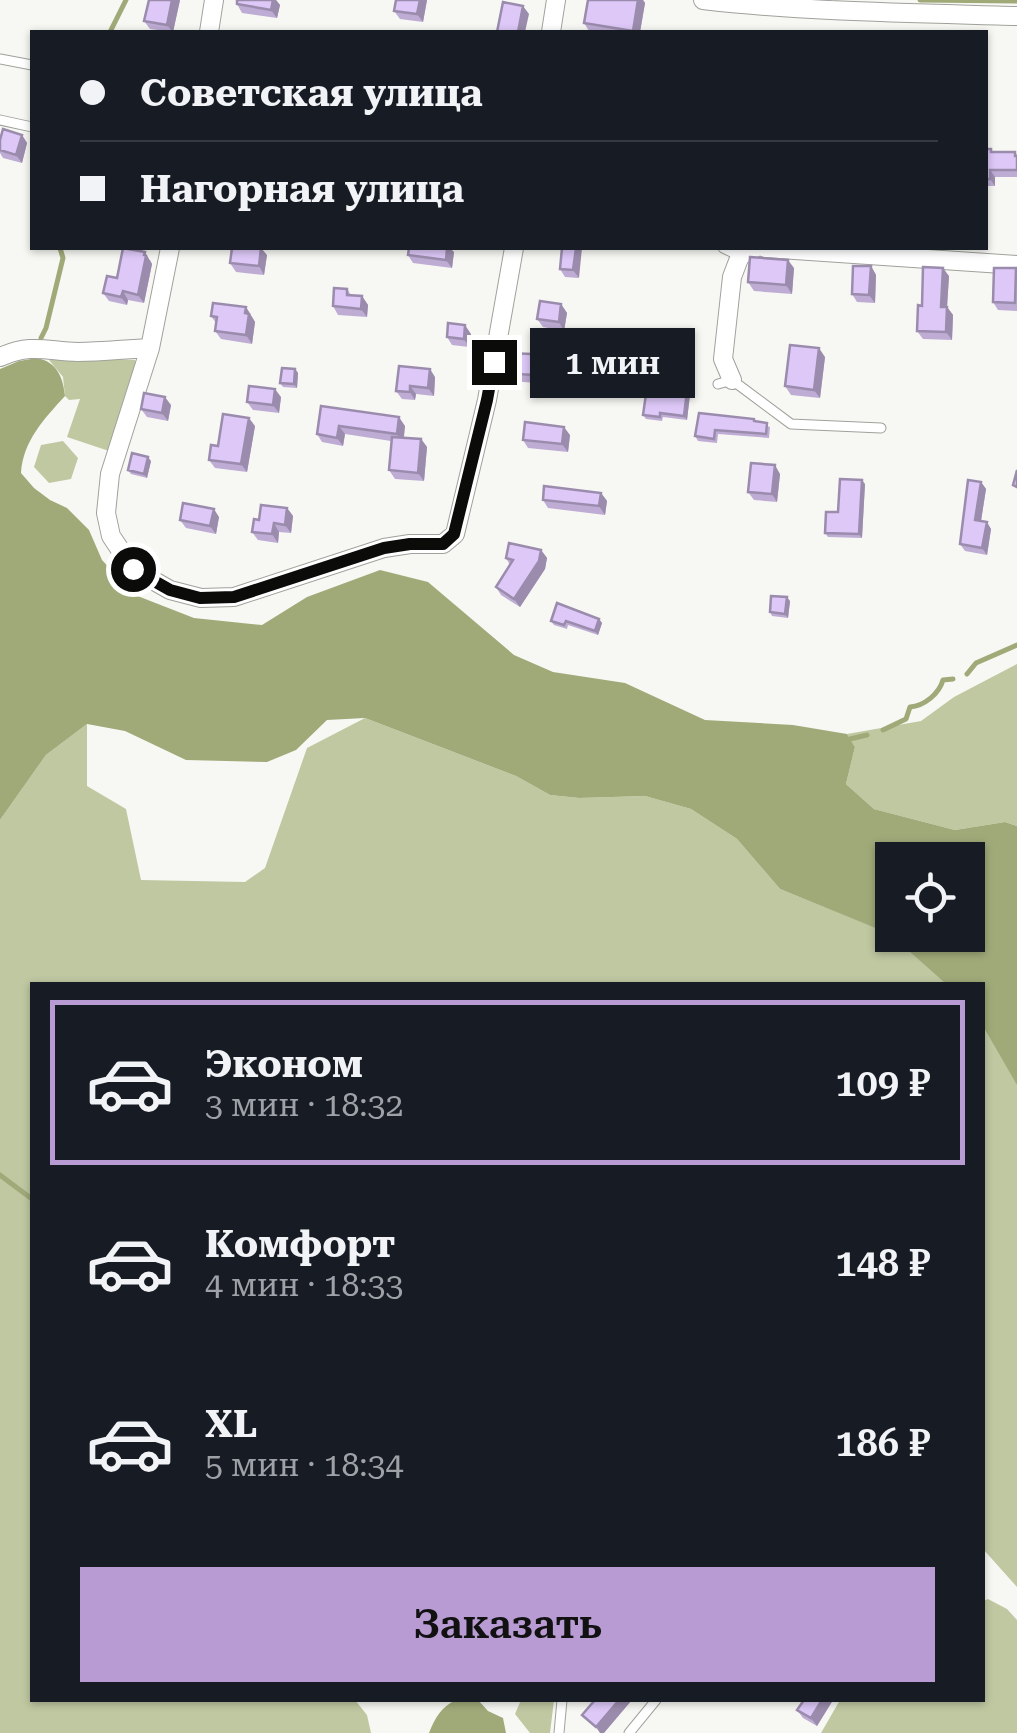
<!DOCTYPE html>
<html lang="ru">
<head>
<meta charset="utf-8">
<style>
	:root { --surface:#171b24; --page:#20242c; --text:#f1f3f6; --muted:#9ea1a6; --line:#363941; --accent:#b79bd2 }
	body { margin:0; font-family:"Roboto Serif",serif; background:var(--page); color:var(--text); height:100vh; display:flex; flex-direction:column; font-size:38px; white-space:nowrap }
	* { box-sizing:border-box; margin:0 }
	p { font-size:32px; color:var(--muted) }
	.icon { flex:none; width:55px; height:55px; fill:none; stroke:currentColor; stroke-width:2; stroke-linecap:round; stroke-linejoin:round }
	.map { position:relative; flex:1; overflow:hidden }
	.details { position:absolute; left:30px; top:982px; width:955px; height:720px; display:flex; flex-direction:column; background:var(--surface); border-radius:0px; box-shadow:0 2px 8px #0004 }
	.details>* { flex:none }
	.hud { position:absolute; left:30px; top:30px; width:958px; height:220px; border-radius:0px; box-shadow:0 2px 8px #0004; display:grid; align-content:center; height:220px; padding:0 50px; background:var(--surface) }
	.fabs { position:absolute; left:875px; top:842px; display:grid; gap:20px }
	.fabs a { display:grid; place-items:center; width:110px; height:110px; border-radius:0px; background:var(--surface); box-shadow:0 2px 8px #0004; font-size:50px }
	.end { position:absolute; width:45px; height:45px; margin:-22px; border:12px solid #0b0c0a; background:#fff; box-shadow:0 0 0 5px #fff }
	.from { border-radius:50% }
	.bubble { position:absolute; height:70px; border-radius:0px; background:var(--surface); box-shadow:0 2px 8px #0004; font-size:32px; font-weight:600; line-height:70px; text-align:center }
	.hud b { display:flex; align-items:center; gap:35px; height:95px; font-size:38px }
	.hud b+b { border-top:2px solid var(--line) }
	.hud i { width:25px; height:25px; background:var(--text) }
	ul { padding:18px 0 0; list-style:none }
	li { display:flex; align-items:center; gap:30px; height:165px; margin:0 20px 15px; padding:0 30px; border:5px solid transparent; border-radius:0px }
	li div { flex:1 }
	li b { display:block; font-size:38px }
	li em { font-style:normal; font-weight:600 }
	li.selected { border-color:var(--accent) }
	li>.icon { width:90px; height:90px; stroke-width:1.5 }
	.primary-button { display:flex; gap:20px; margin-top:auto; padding:20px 50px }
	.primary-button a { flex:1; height:115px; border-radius:0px; background:var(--accent); color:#111; font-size:40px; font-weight:600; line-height:115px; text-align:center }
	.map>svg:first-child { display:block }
	.green { fill:#c0c8a2 }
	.water { fill:#a0aa79; fill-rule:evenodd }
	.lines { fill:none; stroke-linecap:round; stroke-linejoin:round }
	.stream { stroke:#a0aa79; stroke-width:5 }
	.lane-casing { stroke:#a0a19c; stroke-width:11 }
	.street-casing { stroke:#a0a19c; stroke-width:20 }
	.lane { stroke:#fff; stroke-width:9 }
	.street { stroke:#fff; stroke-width:18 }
	.wall { fill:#beacd4 }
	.shaded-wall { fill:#9b8cad }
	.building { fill:#ddc8f7; stroke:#9b8cad; stroke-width:2.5 }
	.route { stroke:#0b0c0a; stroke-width:12 }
</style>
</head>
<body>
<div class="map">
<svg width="1017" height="1733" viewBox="0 0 1017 1733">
	<rect width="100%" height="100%" fill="#f7f8f3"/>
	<path class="green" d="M69,357L135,360L137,368L112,452L67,437L80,399L69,400L65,396L63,377L49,360Z
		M63,441L78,458L71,479L49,483L34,467L41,445Z
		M1017,664V826L1005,822L955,830L874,809L846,784L855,747L847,734L921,721L954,697Z
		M365,718L516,776L550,795L579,798L645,796L691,809L737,839L780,889L891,934L947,985H32V1700H355L367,1715L371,1733H0V820L46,755L87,724V786L126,809L141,880L245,882L265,868L307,748Z
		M1017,991V1587L983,1549V1003Z
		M988,1599L1007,1609L1017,1620V1733H821L840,1700H982L983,1601Z
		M521,1700H554L550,1733H530L515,1714Z"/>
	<path class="water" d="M37,358C57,362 63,377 65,396C44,419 23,441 21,473L34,488L50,500L67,508L89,530L102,560L135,595L194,618L262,625L307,597L380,570L428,582L514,655L553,672L625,683L705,720L793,725L847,734L855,747L846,784L874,809L955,830L1005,822L1017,826V1085L983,1026L982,985H947L890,934L780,889L737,839L691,809L645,796L579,798L550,795L516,776L365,718L327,720L296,750L267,762L186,760L125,731L87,724L46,755L0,820V369L19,361ZM892,860H968V935H892Z
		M456,1700H478L488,1711L503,1718L506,1733H429C435,1718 441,1707 456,1700Z"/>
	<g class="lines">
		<path class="stream" d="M920,0L1017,1
			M110,32L126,0
			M41,338L46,328L63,258L60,248
			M967,674L976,663L1017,645
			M883,730L906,719L910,707C924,706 939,694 943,680L953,679
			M850,739L867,735
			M0,1175L32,1199"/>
		<g class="lane-casing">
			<path id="lane" d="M0,59L32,65
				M0,120L32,127
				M723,248L740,256
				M718,384L732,380L791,424L881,428
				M559,1733L562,1700
				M629,1733L656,1700"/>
		</g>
		<g class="street-casing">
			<path id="street" d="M703,0C807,12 912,13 1017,16
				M209,32L214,0
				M551,32L556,0
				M170,248L150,348L110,474L106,513L111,536L133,569L170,590L201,598L234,597L384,548L410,544H443L455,534L487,400L514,248
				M765,248L1017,265
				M0,357C32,343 46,351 78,352C102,352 126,349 150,348
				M732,380L723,359L732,277L740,256L755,248"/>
		</g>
		<use href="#lane" class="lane"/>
		<use href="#street" class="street"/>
	</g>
	<path class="wall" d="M149,0H180L173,32L150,29L144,21Z
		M237,0H276L280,5L277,18L242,13L237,4Z
		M396,0H427L423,22L400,19L394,11Z
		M588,0H643L645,3L640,32L589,31L584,23Z
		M22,135L27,143L22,163L3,158L0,153V140Z
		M985,149L993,152H1015L1017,155V177H995V186H985Z
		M562,248L579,278L565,277L560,269Z
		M454,252L452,268L413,263L408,255Z
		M267,255L264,275L236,272L230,263Z
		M150,260L152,264L144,303L128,300L127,305L109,301L103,293L117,278Z
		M871,266L876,275L875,303L857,302L852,294Z
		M794,268L792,294L754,291L748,282Z
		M1017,269V311L998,310L993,302Z
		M949,276L947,307L953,315L952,340L923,339L917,331L922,306Z
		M347,289L351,295L362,296L368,305L367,317L338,315L333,306Z
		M561,304L567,313L564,331L543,327L537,319Z
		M246,307L255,322L252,344L221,339L215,331L216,323L211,316Z
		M471,334L469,347L452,345L447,337Z
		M825,357L820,398L791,395L785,386Z
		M561,363L560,377L542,376V383L522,382L517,375H513L507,367Z
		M295,369L298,373L297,388L283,387L280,383Z
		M435,377L434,396L416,394L415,400L402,399L396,391Z
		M688,382L691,386L687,420L663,417L662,421L646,419L643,415L656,395Z
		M281,397L279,413L253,410L247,402Z
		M171,405L168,421L147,417L141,409Z
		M321,406L405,426L404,438L421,439L427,447L424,481L395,479L389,470L391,441L345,434L343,446L322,442L317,434Z
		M754,419L756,422L770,427L769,438L718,434L717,443L698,441L695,436Z
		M255,426L247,472L215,468L209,460L218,446Z
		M570,435L568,452L528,448L523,440Z
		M151,461L147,478L131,474L128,470Z
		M780,474L777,502L754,500L748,492Z
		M981,482L986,489L981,521L991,529L987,555L965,551L960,544L963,527L962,525Z
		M865,484L862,538L828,537L825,533L838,512Z
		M601,493L607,501L605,515L548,508L543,500Z
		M287,508L293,516L291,533L279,532L278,543L258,540L252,532L259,520Z
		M219,517L216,534L186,528L180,520Z
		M541,550L547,558L545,569L520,607L501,595L496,587L510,565L506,558Z
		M790,601L788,618L772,616L770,612Z
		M599,619L602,623L598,635L568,625L567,629L554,625L551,621Z
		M804,1700H833L817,1726L803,1718L797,1710Z"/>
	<path class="shaded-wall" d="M172,0H180L173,32L167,25Z
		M273,0H276L280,5L277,18L271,10Z
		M420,0H427L423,22L417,14Z
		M638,0H643L645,3L640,32H634Z
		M523,6L529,14L525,32H518Z
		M22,135L27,143L22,163L16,155Z
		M990,170L995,177V186L990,179Z
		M261,248L267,255L264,275L259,266Z
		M445,248H450L454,252L452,268L446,260Z
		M576,248H582L579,278L573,270Z
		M145,252L152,264L144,303L138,295Z
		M788,260L794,268L792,294L786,285Z
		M871,266L876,275L875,303L869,295Z
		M943,268L949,276L947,307L953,315L952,340L946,332L941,307Z
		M123,291L128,300L127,305L121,297Z
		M362,296L368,305L367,317L361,309Z
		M561,304L567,313L564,331L559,322Z
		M246,307L255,322L252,344L246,335Z
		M465,325L471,334L469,347L464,339Z
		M819,348L825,357L820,398L814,390Z
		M555,355L561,363L560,377L554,369Z
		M536,368L542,376V383L536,375Z
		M295,369L298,373L297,388L294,384Z
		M430,369L435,377L434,396L428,388Z
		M688,382L691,386L687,420L684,416Z
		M410,386L416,394L415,400L410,392Z
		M275,389L281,397L279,413L273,405Z
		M165,397L171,405L168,421L162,413Z
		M399,417L405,426L403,442L397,434Z
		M249,418L255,426L247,472L241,464Z
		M339,426L345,434L343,446L337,438Z
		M564,427L570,435L568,452L562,444Z
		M421,439L427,447L424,481L418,473Z
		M148,457L151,461L147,478L144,474Z
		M775,465L780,474L777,502L772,494Z
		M862,480L865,484L862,538L859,534Z
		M981,482L986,489L980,527L975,520Z
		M601,493L607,501L605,515L599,506Z
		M287,508L293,516L291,533L285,525Z
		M214,509L219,517L216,534L210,526Z
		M987,522L991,529L987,555L982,548Z
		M274,523L279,532L278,543L272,534Z
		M541,550L547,558L545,569L520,607L514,599Z
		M787,597L790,601L788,618L785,614Z
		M599,619L602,623L598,635L595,631Z
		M619,1700H632L604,1733H600L596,1727Z
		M822,1700H833L817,1726L811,1718Z"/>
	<path class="building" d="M149,0H172L167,25L144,21Z
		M237,0H273L271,10L237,4Z
		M396,0H420L417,14L394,11Z
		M588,0H638L633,31L584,23Z
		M503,2L523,6L518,32H497Z
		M3,129L22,135L16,155L0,150V140Z
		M985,149H991V152H1015V156H1017V170H990V179H985Z
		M123,248L145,252L144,255L146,256L138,295L123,291L121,297L103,293L107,276L117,278Z
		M232,248H261L259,266L230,263Z
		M409,248H447L446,260L408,255Z
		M562,248H576L573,270L560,269Z
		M750,257L788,260L786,285L748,282Z
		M853,266H871L869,295L852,294Z
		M923,267L943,268L941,307H947L946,332L917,331L918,305L922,306Z
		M994,268H1016L1015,303L993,302Z
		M334,288L347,289V295L362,296L361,309L333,306Z
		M540,301L561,304L559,322L537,319Z
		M213,303L246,307L245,313L249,314L246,335L215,331L217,317L211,316Z
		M448,323L465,325L464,339L447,337Z
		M790,345L819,348L814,390L785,386Z
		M508,353L555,355L554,369L536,368V375L516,374V367H507Z
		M399,366L430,369L428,388L410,386V392L396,391Z
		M282,368L295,369L294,384L280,383Z
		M657,379L688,382L684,416L660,413V417L643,415L646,394L656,395Z
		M249,386L275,389L273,405L247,402Z
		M144,393L165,397L162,413L141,409Z
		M321,406L399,417L397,434L339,426L337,438L317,434Z
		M699,413L754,419V421L767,423L766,434L715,430L714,439L695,436Z
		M223,414L249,418L241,464L209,460L211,445L218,446Z
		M525,422L564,427L562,444L523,440Z
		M392,437L421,439L418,473L389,470Z
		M132,453L148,457L144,474L128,470Z
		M751,463L775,465L772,494L748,492Z
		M1017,470V487L1013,485Z
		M840,479L862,480L859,534L825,533L826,512H838Z
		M968,480L981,482L975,520L987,522L982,548L960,544Z
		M544,486L601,493L599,506L543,500Z
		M183,503L214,509L210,526L180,520Z
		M261,505L287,508L285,525L274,523L272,534L252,532L254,519L259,520Z
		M509,543L541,550L539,561L514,599L496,587L513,560L506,558Z
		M771,596L787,597L785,614L770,612Z
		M557,603L599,619L595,631L566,621L564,625L551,621Z
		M595,1700H619L596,1727L582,1715Z
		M804,1700H822L811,1718L797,1710Z"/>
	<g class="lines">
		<path class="route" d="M133,569L170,590L200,598L234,597L384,548L410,544H443L454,534L487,400L494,362"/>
	</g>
</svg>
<div class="fabs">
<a><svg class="icon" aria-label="locate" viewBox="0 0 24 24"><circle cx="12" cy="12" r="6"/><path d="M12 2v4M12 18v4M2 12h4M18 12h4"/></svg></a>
</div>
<i class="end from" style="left:133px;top:569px"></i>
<i class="end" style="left:494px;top:362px"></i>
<div class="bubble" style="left:530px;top:328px;width:165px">1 мин</div>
<div class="hud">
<b><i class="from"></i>Советская улица</b>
<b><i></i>Нагорная улица</b>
</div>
<section class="details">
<ul>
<li class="selected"><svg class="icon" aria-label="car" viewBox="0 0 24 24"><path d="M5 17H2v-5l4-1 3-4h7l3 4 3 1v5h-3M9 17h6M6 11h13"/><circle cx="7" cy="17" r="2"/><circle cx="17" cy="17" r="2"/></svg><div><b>Эконом</b><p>3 мин · 18:32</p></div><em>109 ₽</em></li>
<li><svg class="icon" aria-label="car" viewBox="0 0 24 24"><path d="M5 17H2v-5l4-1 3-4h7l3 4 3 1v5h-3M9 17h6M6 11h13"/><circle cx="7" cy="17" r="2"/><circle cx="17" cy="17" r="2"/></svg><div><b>Комфорт</b><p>4 мин · 18:33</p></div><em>148 ₽</em></li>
<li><svg class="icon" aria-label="car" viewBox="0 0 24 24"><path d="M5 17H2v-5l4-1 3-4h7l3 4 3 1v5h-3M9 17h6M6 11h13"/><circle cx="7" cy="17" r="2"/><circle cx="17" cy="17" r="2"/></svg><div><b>XL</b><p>5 мин · 18:34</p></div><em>186 ₽</em></li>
</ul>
<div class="primary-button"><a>Заказать</a></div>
</section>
</div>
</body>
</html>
